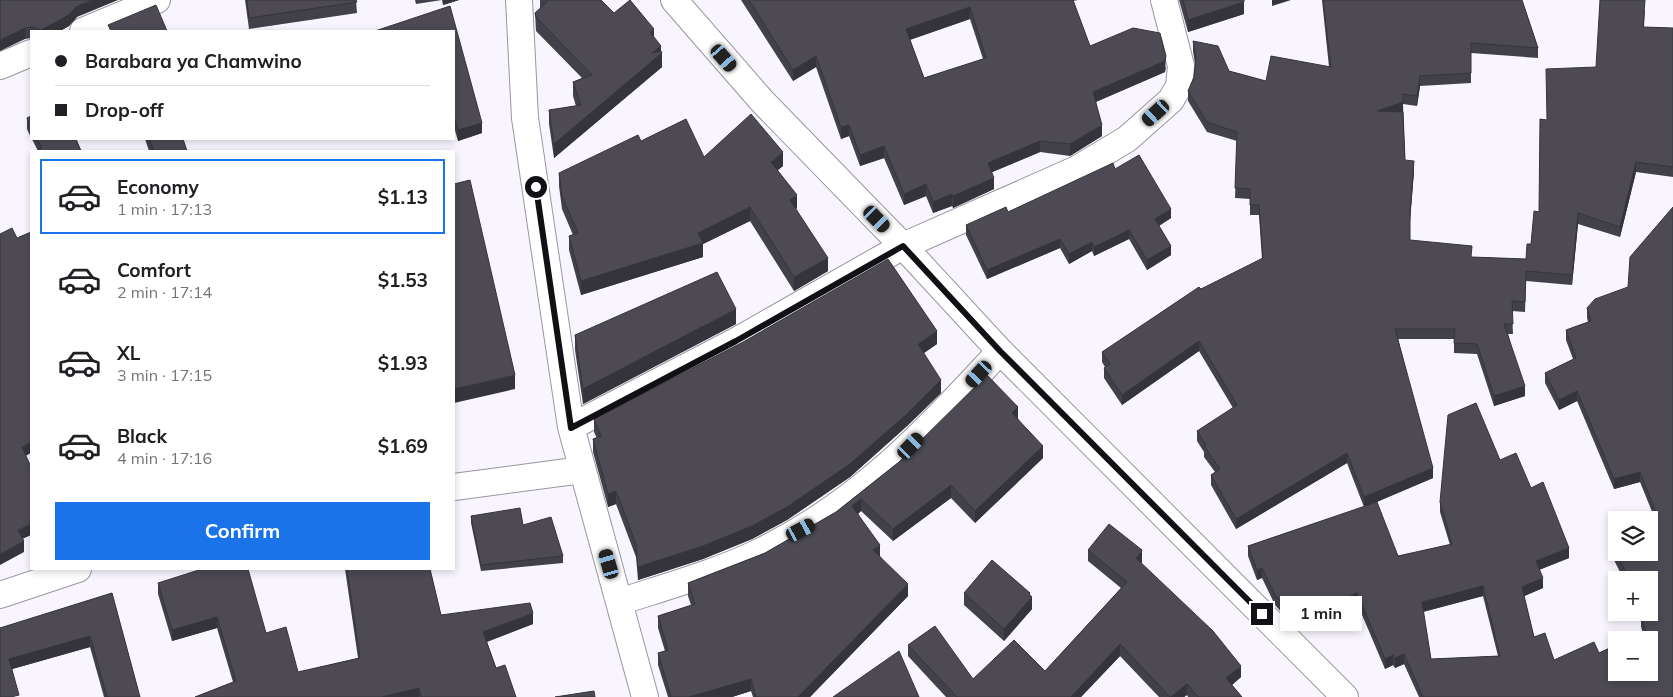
<!DOCTYPE html>
<html lang="en">
<head>
<meta charset="utf-8">
<style>
	:root { --surface:#fff; --page:#f2f2f2; --text:#202124; --muted:#757577; --line:#e0e0e0; --accent:#1a73e8 }
	body { margin:0; font-family:Mulish,sans-serif; background:var(--page); color:var(--text); height:100vh; display:flex; flex-direction:column; font-size:19px; white-space:nowrap }
	* { box-sizing:border-box; margin:0 }
	p { font-size:16px; color:var(--muted) }
	.icon { flex:none; width:28px; height:28px; fill:none; stroke:currentColor; stroke-width:2; stroke-linecap:round; stroke-linejoin:round }
	.map { position:relative; flex:1; overflow:hidden }
	.sheet { position:absolute; left:30px; top:150px; width:425px; height:420px; display:flex; flex-direction:column; background:var(--surface); border-radius:0px; box-shadow:0 2px 8px #0003 }
	.sheet>* { flex:none }
	.hud { position:absolute; left:30px; top:30px; width:425px; height:110px; border-radius:0px; box-shadow:0 2px 8px #0003; display:grid; align-content:center; height:110px; padding:0 25px; background:var(--surface) }
	.buttons { position:absolute; left:1608px; top:511px; display:grid; gap:10px }
	.buttons a { display:grid; place-items:center; width:50px; height:50px; border-radius:0px; background:var(--surface); box-shadow:0 2px 8px #0003; font-size:25px }
	.end { position:absolute; width:22px; height:22px; margin:-11px; border:6px solid #121014; background:#fff; box-shadow:0 0 0 2px #fff }
	.from { border-radius:50% }
	.bubble { position:absolute; height:35px; border-radius:0px; background:var(--surface); box-shadow:0 2px 8px #0003; font-size:16px; font-weight:700; line-height:35px; text-align:center }
	.car { position:absolute; width:15px; height:30px; margin:-15px -8px; border-radius:6px; box-shadow:0 0 4px 1px #0007; background:linear-gradient(#222 24%,#8ab4d8 0 40%,#222 0 76%,#8ab4d8 0 86%,#222 0) }
	.hud b { display:flex; align-items:center; gap:18px; height:48px; font-size:19px }
	.hud b+b { border-top:1px solid var(--line) }
	.hud i { width:12px; height:12px; background:var(--text) }
	ul { padding:9px 0 0; list-style:none }
	li { display:flex; align-items:center; gap:15px; height:75px; margin:0 10px 8px; padding:0 15px; border:2px solid transparent; border-radius:0px }
	li div { flex:1 }
	li b { display:block; font-size:19px }
	li em { font-style:normal; font-weight:700 }
	li.current { border-color:var(--accent) }
	li>.icon { width:45px; height:45px; stroke-width:1.5 }
	.cta { display:flex; gap:10px; margin-top:auto; padding:10px 25px }
	.cta a { flex:1; height:58px; border-radius:0px; background:var(--accent); color:#fff; font-size:20px; font-weight:700; line-height:58px; text-align:center }
	.map>svg:first-child { display:block }
	.lines { fill:none; stroke-linecap:round; stroke-linejoin:round }
	.minor-casing { stroke:#9995a0; stroke-width:28 }
	.minor { stroke:#fff; stroke-width:26 }
	.wall { fill:#424048; fill-rule:evenodd }
	.shaded-wall { fill:#36343b }
	.building { fill:#4d4a54; stroke:#36343b; fill-rule:evenodd }
	.route { stroke:#121014; stroke-width:6 }
</style>
</head>
<body>
<div class="map">
<svg width="1673" height="697" viewBox="0 0 1673 697">
	<rect width="100%" height="100%" fill="#f8f5ff"/>
	<g class="lines">
		<g class="minor-casing">
			<path id="minor" d="M519,0L525,118L571,427L645,697
				M674,0L762,101L903,246L1000,351L1345,697
				M83,31L157,0
				M0,66L31,53
				M571,427L736,341L903,246L1077,169L1127,139L1171,100L1179,86L1181,66L1164,0
				M454,487L582,470
				M0,595L78,569
				M619,602C665,587 716,573 759,552C858,504 927,431 1000,351"/>
		</g>
		<use href="#minor" class="minor"/>
	</g>
	<path class="wall" d="M0,0L77,17L69,26L60,31H31V38L25,39Z
		M245,0H356L357,13L249,29Z
		M415,0H459L443,5L442,0L416,4Z
		M540,0H601L614,13L654,37L661,51L662,67L554,158L549,124V110L576,106L573,96V82L582,78L536,31L535,13L540,9Z
		M741,0H1078L1073,1L1090,46L1166,67L1165,72L1096,102L1102,136L1070,156L1040,152L992,172L994,189L953,208L952,206L933,213L926,196L904,205L884,158L860,166L849,136L841,139L816,67L793,81ZM970,19L983,59L924,78L910,40Z
		M1179,0H1244V14L1188,32Z
		M1322,0H1522L1538,48V58L1471,53V83L1420,86L1417,106L1403,104L1405,160L1414,171L1410,219V240L1472,257L1526,259L1531,244L1539,212L1547,120L1596,67L1645,10L1644,27L1673,28V177L1636,172L1620,237L1578,224L1572,285L1526,281L1525,312L1512,311L1513,334H1508L1525,396L1494,406L1477,354L1454,353V339H1398L1433,478L1370,505L1398,556L1450,545L1440,512V502L1500,460L1531,488L1569,558L1539,570L1543,588L1524,596L1534,637L1554,660L1599,653L1643,633L1641,627V617L1643,616L1641,612H1649V580H1624L1610,552V542L1655,519L1640,482L1614,489L1577,401L1559,410L1545,383V373L1573,359L1566,340V330L1588,322L1587,318V308L1628,287L1673,207V697H1419L1404,664L1395,668L1393,665L1385,669L1357,603L1312,624L1303,607L1284,615L1275,605L1262,578L1257,580L1248,556V546L1364,507L1347,463L1236,529L1211,485V475L1215,472L1204,457V452L1197,441V431L1233,408L1199,351L1122,405L1104,378V368L1105,367L1102,362V352L1201,289L1262,259L1259,215H1250V199L1235,198L1237,141L1207,132L1188,101V91L1194,77L1195,64L1193,51V41L1229,71L1266,81L1329,67ZM1483,596L1498,656L1431,659L1423,612Z
		M450,6L482,133L458,141L454,127V31Z
		M31,116V138L27,129V118Z
		M32,139H76L81,151H38Z
		M145,139H183L187,151H149Z
		M641,141L704,157L783,166L777,170L797,208L796,209L828,271L794,291L750,221L703,244V257L581,295L569,250V236L573,235L562,209L559,186V173Z
		M1115,169L1171,218L1159,226L1171,255L1147,270L1129,239L1094,256L1092,251L1069,264L1060,248L987,279L966,235V225L1008,212Z
		M736,324L583,404L575,350V335Z
		M937,344L924,353L941,393L907,426L850,477L787,520L752,539L703,559L638,580L636,557L616,504L608,507L593,452V439L597,438L594,432V419Z
		M1018,419L1043,458L975,523L951,498L893,541L861,511L858,514L880,556L908,596L810,697H753L751,691L732,697H668L658,665V653L665,651L658,628V616L691,605L688,596V583L765,553L836,512L899,462Z
		M471,516L523,525L563,556V563L481,571L471,523Z
		M1088,550L1142,562L1141,563L1241,677L1232,685L1242,697H1188L1187,695L1184,697H1159L1120,656L1081,697H946L908,656V645L973,679L1045,671L1121,588L1088,561Z
		M345,569H430L441,615L533,624L487,642L496,668L516,697H195L233,682L217,628L172,641L158,594V583L266,633L298,672L358,658Z
		M112,593L140,697H104L90,647L12,669L19,697L0,628Z
		M964,593L1032,609L1004,641L964,605Z"/>
	<path class="shaded-wall" d="M92,0H118L77,17L69,26L60,31H41V30L77,6Z
		M443,0H459L443,5Z
		M1272,0H1291L1272,6Z
		M1244,2V14L1188,32V20Z
		M970,7V19L906,41V29Z
		M25,28V39L0,51V40Z
		M654,29V43L650,32Z
		M661,46V54L662,53V67L554,158V144Z
		M816,56V67L793,81V70Z
		M1166,56L1165,72L1093,103V92Z
		M1420,76V86L1417,106V96Z
		M1403,102V112L1377,111Z
		M482,123V133L458,141V130Z
		M849,125V136L841,139V127Z
		M1102,125V136L1070,156V144Z
		M1040,141V152L988,174V163Z
		M884,146V158L860,166V155Z
		M783,152V166L771,176V162Z
		M1414,161V171L1410,222V212Z
		M1636,162V172L1620,237V227Z
		M994,178V189L953,208V196Z
		M926,184V196L904,205V194Z
		M952,194V206L933,213V202Z
		M797,195V208L790,214V200Z
		M750,207V221L703,244V257L581,295V281L698,233Z
		M1171,209V218L1155,228V219Z
		M1578,213V224L1572,285V275Z
		M1129,230V239L1094,256V247Z
		M1060,239V248L987,279V270Z
		M1092,242V251L1069,264V254Z
		M1171,246V255L1147,270V260Z
		M828,258V271L794,291V277Z
		M736,309V324L583,404V389Z
		M937,331V344L918,357V344Z
		M1199,341V351L1122,405V395Z
		M515,375V389L454,403V389Z
		M941,380V393L907,426L850,477L787,520L752,539L703,559L638,580V567Z
		M1525,386V396L1494,406V396Z
		M1577,391V401L1559,410V400Z
		M1018,407V419L1012,426V413Z
		M31,442V453L22,458V447Z
		M1043,446V458L975,523V511Z
		M1347,453V463L1236,529V519Z
		M1433,468V478L1364,507V497Z
		M1640,472V482L1614,489V479Z
		M951,485V498L893,541V529Z
		M616,491V504L608,507V494Z
		M861,499V511L852,518V506Z
		M31,524V535L18,541V530Z
		M24,541V552L0,565V554Z
		M880,545V557L873,550Z
		M1569,548V558L1536,571V561Z
		M1142,550V562L1136,569V558Z
		M1262,568V578L1257,580V570Z
		M1543,578V588L1522,597V587Z
		M908,584V596L810,697H798Z
		M1483,586V596L1422,612V602Z
		M1030,593V599L1032,597V609L1004,641V629Z
		M1357,593V603L1312,624V614Z
		M1303,596V607L1284,615V605Z
		M533,613V624L483,643V632Z
		M217,617V628L172,641V630Z
		M90,636V647L9,670V659Z
		M1120,644V656L1081,697H1071Z
		M1404,654V664L1395,668V658Z
		M1393,655V665L1385,669V659Z
		M1241,666V677L1226,690V678Z
		M751,679V691L732,697H689Z
		M1187,684V695L1184,697H1171Z
		M419,688V697H382Z"/>
	<path class="building" d="M0,0H92L77,6L69,15L41,30L33,27L25,28L0,40Z
		M247,0H356L357,2L249,18Z
		M546,0H601L614,13L630,0L654,29L650,32L661,46L652,53L661,51L662,53L554,144L549,110L581,105L573,82L592,75L536,17L535,13L547,2Z
		M749,0H1073L1090,46L1133,28L1160,33L1166,56L1165,61L1093,92L1102,125L1070,144L1040,141L988,163L994,178L953,196L952,194L933,202L926,184L904,194L884,146L860,155L849,125L841,127L816,56L793,70ZM970,7L986,58L924,78L906,29Z
		M1183,0H1244V2L1188,20Z
		M1323,0H1522L1538,48L1471,43V73L1420,76L1417,96L1403,94V102L1377,111L1403,112L1405,160L1414,161L1410,212V240L1472,246L1471,257L1526,259L1527,244H1531L1534,211L1539,212L1540,119L1547,120L1546,69L1596,67L1600,0H1645L1643,27L1673,28V167L1636,162L1620,227L1578,213L1572,275L1526,271L1525,302L1512,301L1513,324H1504L1525,386L1494,396L1477,344L1454,343L1455,329H1395L1433,468L1364,497L1347,453L1236,519L1211,475L1220,469L1204,446L1206,445L1197,431L1237,405L1199,341L1122,395L1104,368L1110,364L1102,352L1199,287L1201,289L1263,258L1259,205H1250V189L1235,188L1237,132L1207,122L1188,91L1194,77L1196,57L1193,41L1218,46L1229,71L1266,81L1271,56L1331,67Z
		M156,5L167,31H111L108,25Z
		M450,6L482,123L458,130L454,116V31H375Z
		M751,114L783,152L771,162L797,195L790,200L828,258L794,277L750,207L698,233L703,243L581,281L569,236L578,233L562,196L559,173L638,135L641,141L686,119L704,157Z
		M31,116V127L27,118Z
		M37,139H76L81,151H40L39,149L42,148Z
		M149,139H183L187,151H154Z
		M1139,155L1171,209L1155,219L1171,246L1147,260L1129,230L1094,247L1092,242L1069,254L1060,239L987,270L966,225L1006,207L1008,212L1113,163L1115,169Z
		M470,180L515,375L454,389V184Z
		M1673,207V697H1423L1404,654L1395,658L1393,655L1385,659L1357,593L1312,614L1303,596L1284,605L1275,595L1262,568L1257,570L1248,546L1377,502L1398,556L1452,544L1440,502L1448,415L1476,403L1500,460L1516,453L1531,488L1543,482L1569,548L1536,561L1543,578L1522,587L1534,637L1545,633L1554,660L1594,642L1599,653L1616,645V672H1649V640H1627L1646,631L1641,617L1647,614L1646,612H1649V580H1630L1610,542L1616,538V552H1649V522L1658,518L1640,472L1614,479L1577,391L1559,400L1545,373L1576,358L1566,330L1591,321L1587,308L1595,299L1628,287L1630,257ZM1483,586L1500,656L1431,659L1422,602Z
		M12,228L17,238L31,232V442L22,447L31,467V524L18,530L24,541L0,554V234Z
		M888,259L937,331L918,344L941,380L907,414L850,464L787,507L752,526L703,546L638,567L636,544L616,491L608,494L593,439L601,436L594,419L743,342Z
		M717,272L736,309L583,389L575,335Z
		M987,375L1018,407L1012,413L1043,446L975,511L951,485L893,529L861,499L852,506L880,545L873,550L908,584L798,697H756L751,679L689,697H671L658,653L668,650L658,616L695,604L688,583L765,553L836,512L899,462Z
		M520,508L523,525L551,517L563,556L481,565L471,516Z
		M1109,524L1142,550L1136,558L1213,631L1241,666L1226,678L1242,697H1198L1187,684L1171,697H1170L1120,644L1071,697H957L908,645L935,626L973,679L1014,640L1045,671L1127,582L1088,550Z
		M992,560L1030,593L1029,594L1032,597L1004,629L964,593Z
		M202,569H248L266,633L286,627L298,672L360,658L347,569H430L441,615L530,603L533,613L483,632L496,668L505,665L516,697H421L419,688L382,697H195L236,681L217,617L172,630L158,583Z
		M112,593L140,697H107L90,636L9,659L19,695L11,697H0V628Z
		M899,651L919,697H833Z
		M594,691L595,697H555Z"/>
	<g class="lines">
		<path class="route" d="M536,187L571,428L736,341L903,246L1000,351L1262,614"/>
	</g>
</svg>
<div class="buttons">
<a><svg class="icon" aria-label="layers" viewBox="0 0 24 24"><path d="M12 4l9 5-9 5-9-5zM3 14l9 5 9-5"/></svg></a>
<a>+</a>
<a>−</a>
</div>
<i class="end from" style="left:536px;top:187px"></i>
<i class="end" style="left:1262px;top:614px"></i>
<div class="bubble" style="left:1280px;top:596px;width:82px">1 min</div>
<i class="car" style="left:724px;top:58px;rotate:139deg"></i>
<i class="car" style="left:1156px;top:113px;rotate:228deg"></i>
<i class="car" style="left:877px;top:219px;rotate:136deg"></i>
<i class="car" style="left:979px;top:374px;rotate:223deg"></i>
<i class="car" style="left:911px;top:446px;rotate:44deg"></i>
<i class="car" style="left:801px;top:530px;rotate:62deg"></i>
<i class="car" style="left:609px;top:564px;rotate:344deg"></i>
<div class="hud">
<b><i class="from"></i>Barabara ya Chamwino</b>
<b><i></i>Drop-off</b>
</div>
<section class="sheet">
<ul>
<li class="current"><svg class="icon" aria-label="car" viewBox="0 0 24 24"><path d="M5 17H2v-5l4-1 3-4h7l3 4 3 1v5h-3M9 17h6M6 11h13"/><circle cx="7" cy="17" r="2"/><circle cx="17" cy="17" r="2"/></svg><div><b>Economy</b><p>1 min · 17:13</p></div><em>$1.13</em></li>
<li><svg class="icon" aria-label="car" viewBox="0 0 24 24"><path d="M5 17H2v-5l4-1 3-4h7l3 4 3 1v5h-3M9 17h6M6 11h13"/><circle cx="7" cy="17" r="2"/><circle cx="17" cy="17" r="2"/></svg><div><b>Comfort</b><p>2 min · 17:14</p></div><em>$1.53</em></li>
<li><svg class="icon" aria-label="car" viewBox="0 0 24 24"><path d="M5 17H2v-5l4-1 3-4h7l3 4 3 1v5h-3M9 17h6M6 11h13"/><circle cx="7" cy="17" r="2"/><circle cx="17" cy="17" r="2"/></svg><div><b>XL</b><p>3 min · 17:15</p></div><em>$1.93</em></li>
<li><svg class="icon" aria-label="car" viewBox="0 0 24 24"><path d="M5 17H2v-5l4-1 3-4h7l3 4 3 1v5h-3M9 17h6M6 11h13"/><circle cx="7" cy="17" r="2"/><circle cx="17" cy="17" r="2"/></svg><div><b>Black</b><p>4 min · 17:16</p></div><em>$1.69</em></li>
</ul>
<div class="cta"><a>Confirm</a></div>
</section>
</div>
</body>
</html>
